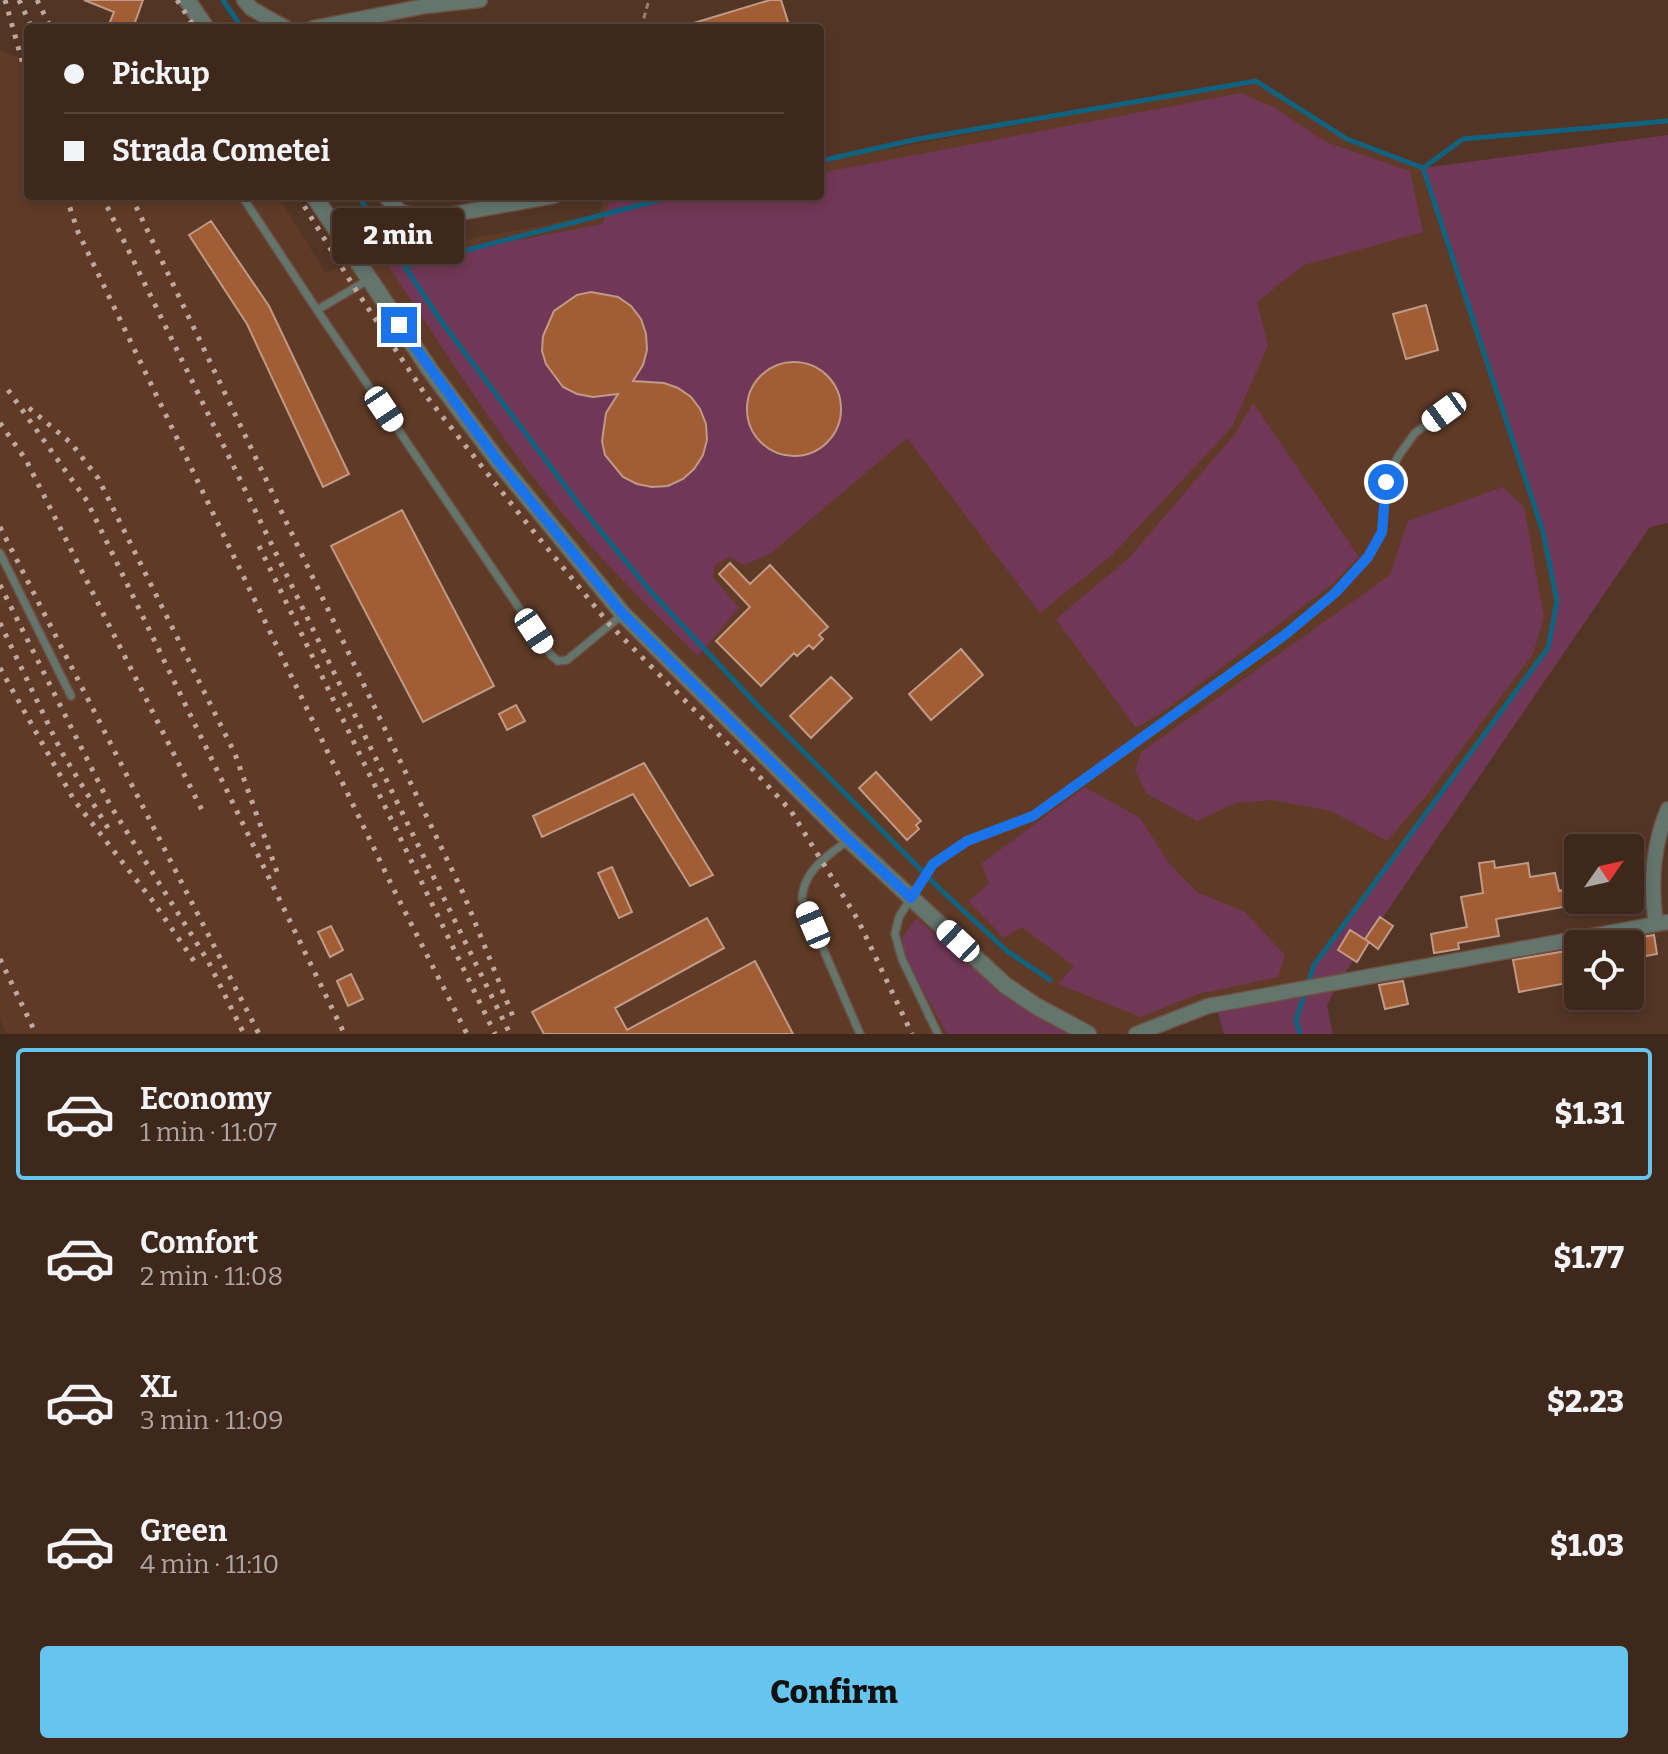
<!DOCTYPE html>
<html lang="en">
<head>
<meta charset="utf-8">
<style>
	:root { --surface:#3e281c; --page:#493429; --text:#f1f3f6; --muted:#ada6a3; --line:#57443b; --accent:#65c5ee }
	body { margin:0; font-family:Bitter,serif; background:var(--page); color:var(--text); height:100vh; display:flex; flex-direction:column; font-size:30px; white-space:nowrap }
	* { box-sizing:border-box; margin:0 }
	p { font-size:26px; color:var(--muted) }
	.icon { flex:none; width:44px; height:44px; fill:none; stroke:currentColor; stroke-width:2; stroke-linecap:round; stroke-linejoin:round }
	.map { position:relative; height:1034px; overflow:hidden }
	.details { display:flex; flex-direction:column; background:var(--surface); flex:1 }
	.details>* { flex:none }
	.banner { position:absolute; left:24px; top:24px; width:800px; height:176px; border-radius:8px; box-shadow:0 4px 12px #0003,0 0 0 2px var(--line); display:grid; align-content:center; height:176px; padding:0 40px; background:var(--surface) }
	.needle { width:52px; rotate:56deg }
	.buttons { position:absolute; left:1564px; top:834px; display:grid; gap:16px }
	.buttons a { display:grid; place-items:center; width:80px; height:80px; border-radius:8px; background:var(--surface); box-shadow:0 4px 12px #0003,0 0 0 2px var(--line); font-size:40px }
	.end { position:absolute; width:36px; height:36px; margin:-18px; border:10px solid #1a73e8; background:#fff; box-shadow:0 0 0 4px #fff }
	.from { border-radius:50% }
	.bubble { position:absolute; height:56px; border-radius:8px; background:var(--surface); box-shadow:0 4px 12px #0003,0 0 0 2px var(--line); font-size:26px; font-weight:800; line-height:56px; text-align:center }
	.car { position:absolute; width:24px; height:48px; margin:-24px -12px; border-radius:10px; box-shadow:0 0 6px 2px #0007; background:linear-gradient(#fff 24%,#345 0 40%,#fff 0 76%,#345 0 86%,#fff 0) }
	.banner b { display:flex; align-items:center; gap:28px; height:76px; font-size:30px }
	.banner b+b { border-top:2px solid var(--line) }
	.banner i { width:20px; height:20px; background:var(--text) }
	ul { padding:14px 0 0; list-style:none }
	li { display:flex; align-items:center; gap:24px; height:132px; margin:0 16px 12px; padding:0 24px; border:4px solid transparent; border-radius:8px }
	li div { flex:1 }
	li b { display:block; font-size:30px }
	li em { font-style:normal; font-weight:800 }
	li.on { border-color:var(--accent) }
	li>.icon { width:72px; height:72px; stroke-width:1.5 }
	.action { display:flex; gap:16px; margin-top:auto; padding:16px 40px }
	.action a { flex:1; height:92px; border-radius:8px; background:var(--accent); color:#111; font-size:32px; font-weight:800; line-height:92px; text-align:center }
	.map>svg:first-child { display:block }
	.built { fill:#5f3b27 }
	.green { fill:#713756 }
	.lines { fill:none; stroke-linecap:round; stroke-linejoin:round }
	.stream { stroke:#11627f; stroke-width:5 }
	.building { fill:#a35d35; stroke:#be9a87; stroke-width:2 }
	.service-casing { stroke:#6d5142; stroke-width:10 }
	.minor-casing { stroke:#6d5142; stroke-width:17 }
	.tertiary-casing { stroke:#6d5142; stroke-width:19 }
	.path { stroke:#977e71; stroke-width:3; stroke-dasharray:6 4; stroke-linecap:butt }
	.service { stroke:#64756e; stroke-width:7 }
	.minor { stroke:#64756e; stroke-width:14 }
	.tertiary { stroke:#64756e; stroke-width:16 }
	.rail { stroke:#bfa99e; stroke-width:5; stroke-dasharray:4 8; stroke-linecap:butt }
	.route { stroke:#1a73e8; stroke-width:10 }
</style>
</head>
<body>
<div class="map">
<svg width="1668" height="1034" viewBox="0 0 1668 1034">
	<rect width="100%" height="100%" fill="#533525"/>
	<path class="built" d="M0,51L28,60V196H278L325,272L377,257L599,214L605,196H820V162L1256,81L1347,139L1423,168L1543,532L1557,601L1548,648L1314,965L1304,988L1260,994L1136,1034H7L0,1020Z"/>
	<path class="green" d="M1241,93L1275,108L1326,142L1410,171L1423,232L1304,265L1257,302L1268,345L1232,427L1112,555L1040,613L907,438L770,554L744,565L729,557L715,565L713,577L739,608L698,656C643,602 588,547 540,486C485,416 437,339 388,265L603,224L610,196H820V173Z
		M1668,135V523L1650,527L1338,983L1327,1006L1333,1034H1224L1218,1013L1304,988L1314,965L1548,648L1557,601L1543,532L1423,168Z
		M1253,403L1359,557L1330,586L1164,711L1136,728L1056,619L1129,558L1235,434Z
		M1503,487L1524,507L1544,617L1533,654L1430,791L1387,841L1331,811L1272,800L1236,803L1197,821L1147,794L1135,771L1141,752L1390,575L1408,521Z
		M1085,787L1140,818L1168,862L1197,892L1245,912L1285,955L1278,977L1198,994L1141,1017L1058,984L1074,966L1022,927L1004,938L968,901L989,884L982,863Z
		M916,918L1010,999L1069,1034H947L905,957L902,938Z"/>
	<g class="lines">
		<path class="stream" d="M223,0L242,28
			M820,161L918,139L1256,81L1347,139L1423,168
			M358,196L441,321L584,511L652,593L758,706L941,890L1007,951L1050,980
			M405,266L675,196
			M1300,1034L1296,1020L1314,965L1548,648L1557,601L1543,532L1423,168L1463,139L1668,121"/>
	</g>
	<path class="building" d="M84,0H143L133,28L109,24L114,12Z
		M770,0H781L790,28H687V25Z
		M211,221L269,306L349,474L323,487L247,324L189,235Z
		M591,292L618,297L631,306L641,319L646,334L647,350L643,365L633,381L664,383L678,388L691,397L700,409L706,424L707,440L703,455L694,469L683,479L668,486L652,487L637,484L623,477L605,455L602,441L606,413L618,394L593,397L577,394L563,387L546,364L542,351L543,336L554,311L577,295Z
		M1426,305L1438,350L1406,359L1393,314Z
		M747 409a47 47 0 1 1 94 0a47 47 0 1 1-94 0Z
		M402,510L494,686L423,722L331,546Z
		M730,563L750,584L770,565L828,627L819,635L823,639L813,649L809,645L797,656L794,653L761,686L716,641L750,607L719,574Z
		M961,649L983,675L931,720L909,694Z
		M831,677L852,698L811,738L790,716Z
		M516,705L525,721L507,730L499,714Z
		M644,763L713,875L690,886L633,794L542,837L533,816Z
		M876,772L921,821L916,825L919,829L907,840L859,788Z
		M1494,861L1495,868L1528,863L1530,877L1555,873L1559,891L1571,888L1574,905L1496,919L1499,936L1458,943L1459,949L1434,953L1431,934L1467,927L1461,897L1483,893L1479,863Z
		M612,867L632,912L619,918L598,873Z
		M1380,917L1393,926L1378,949L1369,942L1357,962L1338,950L1350,930L1369,942L1365,939Z
		M707,918L724,948L615,1008L627,1030L755,961L793,1034H544L532,1012Z
		M331,926L343,950L330,957L318,932Z
		M1654,935L1657,954L1630,959V939Z
		M1578,949V981L1519,992L1513,960Z
		M351,974L363,999L348,1006L337,981Z
		M1403,981L1408,1004L1385,1009L1379,985Z
		M1571,996H1607L1608,1003L1573,1009Z"/>
	<g class="lines">
		<g class="service-casing">
			<path id="service" d="M242,196L317,310L368,280
				M317,310L551,655L558,661L567,660L623,614
				M0,553L71,696
				M847,841C826,857 802,872 802,900L860,1034
				M938,1034L902,959L895,934L899,917L933,864L967,841L1033,816L1286,634L1335,593L1368,557L1382,532L1386,482L1399,455L1415,433L1444,412"/>
		</g>
		<g class="minor-casing">
			<path id="minor" d="M244,0L252,9L286,28
				M313,28L426,6L480,0
				M385,196L401,212L426,219L554,196
				M1656,924C1650,884 1652,847 1668,809
				M1136,1034L1208,1006L1668,922"/>
		</g>
		<g class="tertiary-casing">
			<path id="tertiary" d="M187,0L206,28
				M314,196L430,370L498,461L623,614L848,839L1005,985L1036,1006L1088,1034"/>
		</g>
		<path class="path" d="M641,28L649,0"/>
		<use href="#service" class="service"/>
		<use href="#minor" class="minor"/>
		<use href="#tertiary" class="tertiary"/>
		<path class="rail" d="M5,0L28,82
			M19,0L32,28
			M37,0L51,28
			M177,0L195,28
			M66,196L78,232L393,888L467,1034
			M102,196L510,1034
			M131,196L464,895L514,1019
			M298,196L354,287L427,397L521,516L610,625L745,761L791,811L858,920L912,1034
			M8,390L87,501L343,1031
			M29,408L71,443L98,478L235,754L277,872
			M0,423L26,460L205,816
			M0,527L259,1034
			M259,546L495,1034
			M0,585L110,805L208,961L243,1032
			M0,623L61,751L108,828
			M0,668L74,800L152,900L194,961
			M0,959L36,1034"/>
	</g>
	<g class="lines">
		<path class="route" d="M399,325L498,461L623,614L848,839L911,898L933,864L967,841L1033,816L1286,634L1335,593L1368,557L1382,532L1386,482"/>
	</g>
</svg>
<div class="buttons">
<a><svg class="needle" viewBox="-14 -14 28 28"><path d="M0-13l5 13h-10z" fill="#e53935"/><path d="M0 13l5-13h-10z" fill="#ada6a3"/></svg></a>
<a><svg class="icon" aria-label="locate" viewBox="0 0 24 24"><circle cx="12" cy="12" r="6"/><path d="M12 2v4M12 18v4M2 12h4M18 12h4"/></svg></a>
</div>
<i class="end from" style="left:1386px;top:482px"></i>
<i class="end" style="left:399px;top:325px"></i>
<div class="bubble" style="left:332px;top:208px;width:132px">2 min</div>
<i class="car" style="left:384px;top:409px;rotate:146deg"></i>
<i class="car" style="left:1444px;top:412px;rotate:234deg"></i>
<i class="car" style="left:534px;top:631px;rotate:146deg"></i>
<i class="car" style="left:813px;top:925px;rotate:337deg"></i>
<i class="car" style="left:958px;top:941px;rotate:313deg"></i>
<div class="banner">
<b><i class="from"></i>Pickup</b>
<b><i></i>Strada Cometei</b>
</div>
</div>
<section class="details">
<ul>
<li class="on"><svg class="icon" aria-label="car" viewBox="0 0 24 24"><path d="M5 17H2v-5l4-1 3-4h7l3 4 3 1v5h-3M9 17h6M6 11h13"/><circle cx="7" cy="17" r="2"/><circle cx="17" cy="17" r="2"/></svg><div><b>Economy</b><p>1 min · 11:07</p></div><em>$1.31</em></li>
<li><svg class="icon" aria-label="car" viewBox="0 0 24 24"><path d="M5 17H2v-5l4-1 3-4h7l3 4 3 1v5h-3M9 17h6M6 11h13"/><circle cx="7" cy="17" r="2"/><circle cx="17" cy="17" r="2"/></svg><div><b>Comfort</b><p>2 min · 11:08</p></div><em>$1.77</em></li>
<li><svg class="icon" aria-label="car" viewBox="0 0 24 24"><path d="M5 17H2v-5l4-1 3-4h7l3 4 3 1v5h-3M9 17h6M6 11h13"/><circle cx="7" cy="17" r="2"/><circle cx="17" cy="17" r="2"/></svg><div><b>XL</b><p>3 min · 11:09</p></div><em>$2.23</em></li>
<li><svg class="icon" aria-label="car" viewBox="0 0 24 24"><path d="M5 17H2v-5l4-1 3-4h7l3 4 3 1v5h-3M9 17h6M6 11h13"/><circle cx="7" cy="17" r="2"/><circle cx="17" cy="17" r="2"/></svg><div><b>Green</b><p>4 min · 11:10</p></div><em>$1.03</em></li>
</ul>
<div class="action"><a>Confirm</a></div>
</section>
</body>
</html>
